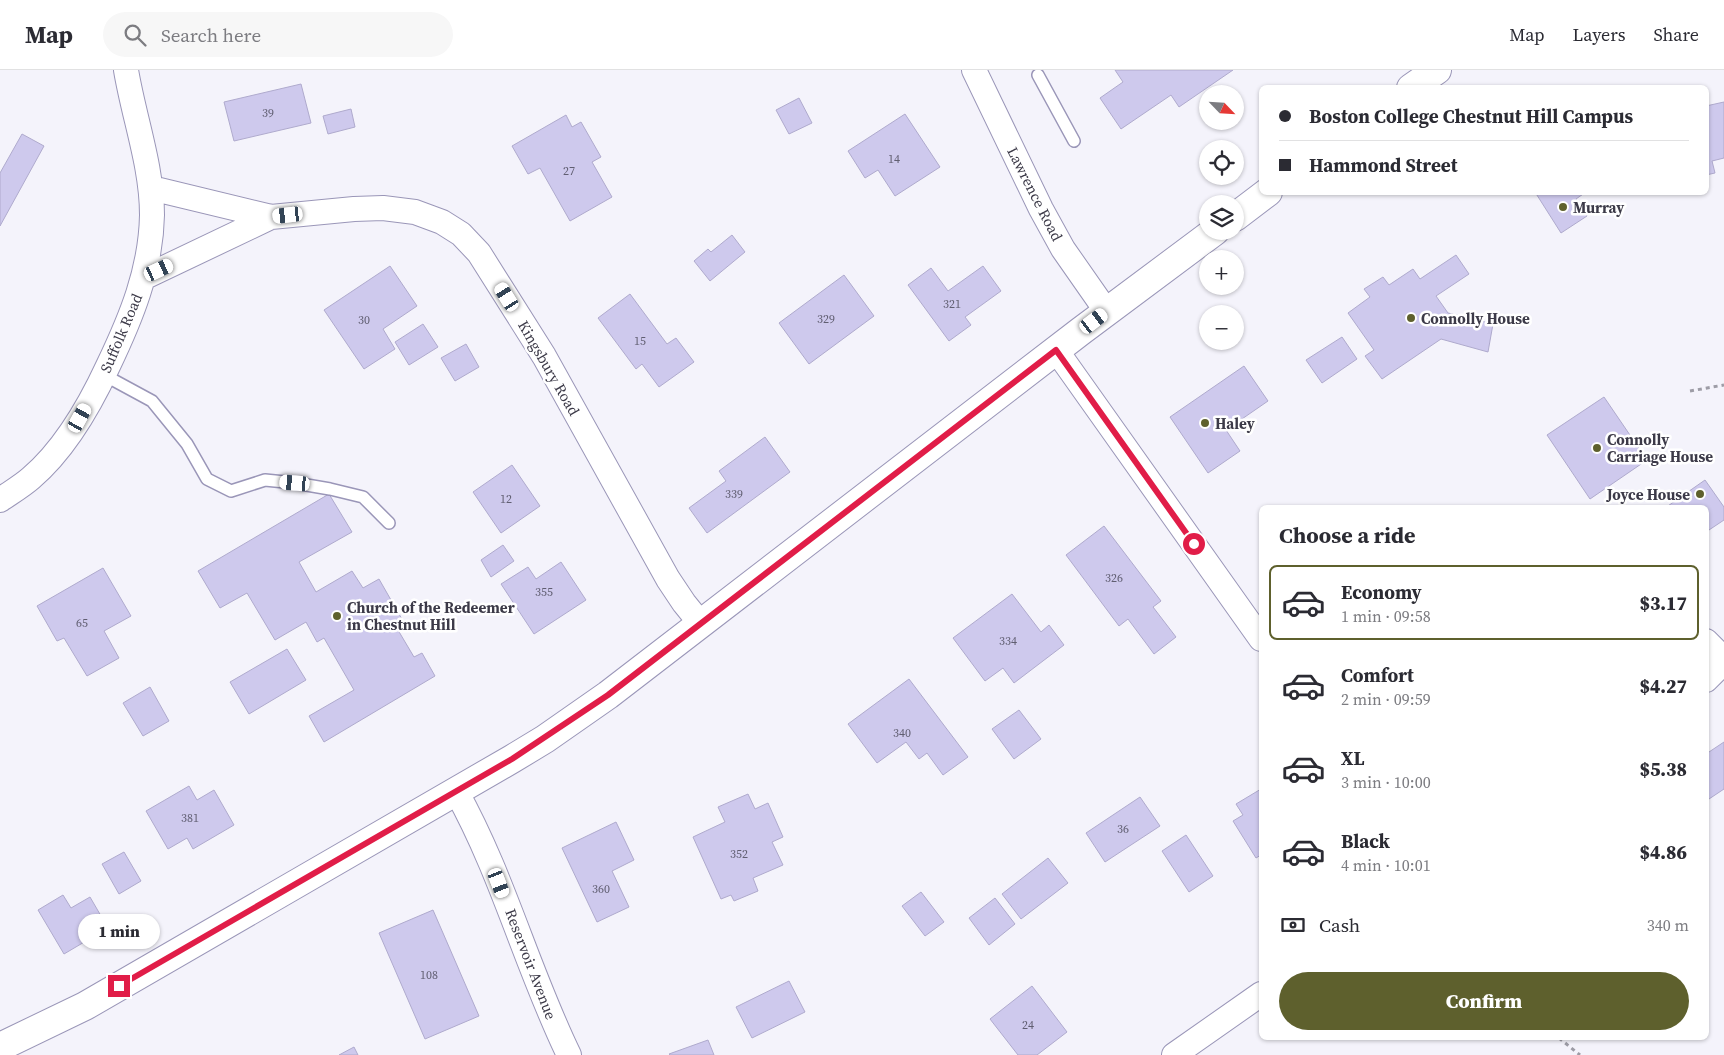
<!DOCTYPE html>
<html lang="en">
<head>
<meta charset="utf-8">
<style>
	:root { --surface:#fff; --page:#f7f7f7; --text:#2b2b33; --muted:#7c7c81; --line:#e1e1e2; --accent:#5e602d }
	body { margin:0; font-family:"Source Serif 4",serif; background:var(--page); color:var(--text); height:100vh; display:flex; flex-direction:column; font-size:19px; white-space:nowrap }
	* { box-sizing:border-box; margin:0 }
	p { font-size:16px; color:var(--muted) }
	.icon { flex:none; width:28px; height:28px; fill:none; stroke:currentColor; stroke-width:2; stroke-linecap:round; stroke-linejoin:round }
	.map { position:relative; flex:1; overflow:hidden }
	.details { position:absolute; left:1259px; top:435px; width:450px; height:535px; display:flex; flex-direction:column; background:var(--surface); border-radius:8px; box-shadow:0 1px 4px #0004 }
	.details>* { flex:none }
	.top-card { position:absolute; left:1259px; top:15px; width:450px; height:110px; border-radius:8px; box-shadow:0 1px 4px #0004; display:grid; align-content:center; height:110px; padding:0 20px; background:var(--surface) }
	.needle { width:32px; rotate:115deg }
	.controls { position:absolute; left:1199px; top:15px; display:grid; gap:10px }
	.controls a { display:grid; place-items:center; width:45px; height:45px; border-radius:50%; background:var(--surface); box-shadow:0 1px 4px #0004; font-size:25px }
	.end { position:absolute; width:22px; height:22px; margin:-11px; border:6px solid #e11d48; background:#fff; box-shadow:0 0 0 2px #fff }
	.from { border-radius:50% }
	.bubble { position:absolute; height:35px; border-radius:18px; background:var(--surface); box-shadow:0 1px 4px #0004; font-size:16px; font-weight:800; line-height:35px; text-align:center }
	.car { position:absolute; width:15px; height:30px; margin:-15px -8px; border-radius:6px; box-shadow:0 0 4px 1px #0007; background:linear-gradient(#fff 24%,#345 0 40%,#fff 0 76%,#345 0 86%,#fff 0) }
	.top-card b { display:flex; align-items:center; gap:18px; height:48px; font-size:19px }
	.top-card b+b { border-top:1px solid var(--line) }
	.top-card i { width:12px; height:12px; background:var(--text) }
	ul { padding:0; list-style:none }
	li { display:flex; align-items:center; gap:15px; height:75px; margin:0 10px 8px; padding:0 10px; border:2px solid transparent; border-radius:8px }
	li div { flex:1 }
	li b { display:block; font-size:19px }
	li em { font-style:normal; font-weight:800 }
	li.on { border-color:var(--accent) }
	li>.icon { width:45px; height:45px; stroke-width:1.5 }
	h2 { padding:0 20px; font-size:22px; line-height:60px }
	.pay { display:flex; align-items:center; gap:12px; height:55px; padding:0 20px; font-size:19px }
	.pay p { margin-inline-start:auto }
	.action { display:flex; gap:10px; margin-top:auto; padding:10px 20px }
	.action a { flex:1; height:58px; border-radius:30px; background:var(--accent); color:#fff; font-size:20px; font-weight:800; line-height:58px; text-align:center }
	header { display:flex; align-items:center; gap:30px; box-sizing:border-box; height:70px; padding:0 25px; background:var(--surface); border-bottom:1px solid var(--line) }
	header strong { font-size:24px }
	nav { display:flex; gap:28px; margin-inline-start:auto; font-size:18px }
	.search { width:350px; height:45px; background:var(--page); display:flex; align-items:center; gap:12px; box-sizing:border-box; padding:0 18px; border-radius:28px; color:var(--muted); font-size:19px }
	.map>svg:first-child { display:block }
	.building { fill:#cec9ed; stroke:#afaacd }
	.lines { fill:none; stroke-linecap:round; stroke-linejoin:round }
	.lane-casing { stroke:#9a96b8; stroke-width:14 }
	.street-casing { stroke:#9a96b8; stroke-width:26 }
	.secondary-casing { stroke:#9a96b8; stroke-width:30 }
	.path { stroke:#9d9ca6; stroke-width:3; stroke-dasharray:4 4; stroke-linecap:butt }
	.lane { stroke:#fff; stroke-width:11 }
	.street { stroke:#fff; stroke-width:24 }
	.secondary { stroke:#fff; stroke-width:28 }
	.route { stroke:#e11d48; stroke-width:6 }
	.poi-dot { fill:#5e602d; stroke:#fff; stroke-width:2 }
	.labels { text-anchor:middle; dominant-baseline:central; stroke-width:5; stroke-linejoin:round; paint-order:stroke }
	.number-label { font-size:12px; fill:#605e71 }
	.street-label { font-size:15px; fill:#3c3a48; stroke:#fff }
	.poi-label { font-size:15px; font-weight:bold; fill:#3c3a48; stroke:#fff; text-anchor:start }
</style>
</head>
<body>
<header>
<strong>Map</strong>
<div class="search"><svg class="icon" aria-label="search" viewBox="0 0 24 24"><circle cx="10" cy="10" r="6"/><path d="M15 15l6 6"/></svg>Search here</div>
<nav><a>Map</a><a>Layers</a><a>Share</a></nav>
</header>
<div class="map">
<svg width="1724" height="985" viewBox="0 0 1724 985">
	<rect width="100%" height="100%" fill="#f4f3fb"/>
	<path class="building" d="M1115,0H1233L1179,37L1171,25L1121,59L1100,28L1123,12Z
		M301,14L311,53L234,71L224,32Z
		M799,28L812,53L789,64L776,40Z
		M1724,32V88L1712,91L1715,103L1706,105V36Z
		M351,39L355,57L328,64L323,46Z
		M905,44L940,97L895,126L878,100L865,108L848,81Z
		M566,45L572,57L581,52L601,87L592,92L612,127L570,151L540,98L528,104L512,76Z
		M22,64L44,76L0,156V103Z
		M1535,122H1586L1576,129L1587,146L1561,163Z
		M732,165L745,182L710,211L694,191L708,179L711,182Z
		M1456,185L1469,204L1436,226L1448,243L1493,254L1488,282L1441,269L1382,309L1365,286L1374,280L1348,243L1370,227L1364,219L1383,207L1389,215L1413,199L1420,209Z
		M390,196L417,236L383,259L395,279L364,299L324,240Z
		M983,196L1001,221L965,247L971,255L949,271L908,215L931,198L948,221Z
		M844,205L874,246L809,294L779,253Z
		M630,224L667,274L676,268L694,292L659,317L642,294L636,299L598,248Z
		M423,254L438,277L409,295L395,272Z
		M1342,267L1357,289L1322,313L1306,290Z
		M466,274L479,297L455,311L441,288Z
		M1244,296L1268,331L1226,360L1240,381L1208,403L1170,347Z
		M1604,327L1647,390L1590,429L1547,365Z
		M765,367L790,402L707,463L689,438L726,411L719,401Z
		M512,395L540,436L501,463L473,422Z
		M1705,410L1724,437V450L1706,462V438H1665Z
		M329,424L352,462L299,492L316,522L352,501L363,518L379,509L403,551L395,555L414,587L422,583L435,606L324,672L309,646L354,620L324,568L317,572L306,552L275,570L247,523L220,538L198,501Z
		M1104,456L1161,531L1153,537L1176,567L1154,584L1128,549L1119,556L1066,485Z
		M503,475L514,491L491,507L481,490Z
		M561,492L586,530L534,564L501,514L528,497L536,509Z
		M103,498L131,546L104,561L119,588L87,606L64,568L57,571L37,536Z
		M1012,524L1041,562L1049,555L1064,575L1014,613L1003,598L985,611L953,568Z
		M287,579L306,610L249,644L230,612Z
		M909,609L968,687L943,705L927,683L919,689L906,672L877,693L848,654Z
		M150,617L169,651L143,666L123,633Z
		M1019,640L1041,669L1014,689L992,659Z
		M1724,672V719L1706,731V684Z
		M189,716L197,730L214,720L234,755L193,779L187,768L168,779L146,741Z
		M1261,719V785L1256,788L1233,751L1243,745L1236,734Z
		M748,724L755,739L768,733L783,767L772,772L783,795L753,808L758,821L734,831L731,825L721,829L693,767L725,752L718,737Z
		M1140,727L1160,756L1105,792L1086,763Z
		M616,752L634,790L612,801L629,837L597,852L562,778Z
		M1186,765L1213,806L1189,822L1162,781Z
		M124,782L141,811L119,824L102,794Z
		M1048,788L1068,813L1021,849L1002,824Z
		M921,822L944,852L925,866L902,836Z
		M63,825L71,838L90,827L108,858L64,884L38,840Z
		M995,828L1015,854L989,875L969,848Z
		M433,840L479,946L425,969L379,863Z
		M789,911L805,942L752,968L736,937Z
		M1032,916L1067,962L1037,985H1018L990,949Z
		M708,970L714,985H670L669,984Z
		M354,977L358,985H339Z"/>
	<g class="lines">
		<g class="lane-casing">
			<path id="lane" d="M1038,5L1074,71
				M104,305L152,331L187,374L207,409L231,421L265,410L295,413L330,419L363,427L389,453"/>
		</g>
		<g class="street-casing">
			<path id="street" d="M974,0L1041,139L1063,179L1107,242
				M151,118L271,147L354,139L383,138L415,142L442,152L461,164L479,183L544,286L668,509L684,533L701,554
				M143,208L271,147
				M1056,280L1261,569
				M0,430C10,423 22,416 31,408C65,379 89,337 108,296C131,248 151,200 152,145C152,96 134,48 126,0
				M1706,571L1724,589
				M1706,610L1724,592
				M456,721C503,805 527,899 569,985
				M1174,985L1261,924"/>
		</g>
		<g class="secondary-casing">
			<path id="secondary" d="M1411,18L1437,0
				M1235,147L1268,122
				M0,977L85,936L512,689L545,669L608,625L1081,261L1215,161"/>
		</g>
		<path class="path" d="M1690,321L1724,315
			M1559,968L1580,985"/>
		<use href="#lane" class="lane"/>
		<use href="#street" class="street"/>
		<use href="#secondary" class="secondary"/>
	</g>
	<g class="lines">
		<path class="route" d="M119,916L512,689L608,625L1056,280L1194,474"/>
	</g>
	<g class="poi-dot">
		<circle cx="1563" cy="137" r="5"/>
		<circle cx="1411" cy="248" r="5"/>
		<circle cx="1205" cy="353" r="5"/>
		<circle cx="1597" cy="378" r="5"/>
		<circle cx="1700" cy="424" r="5"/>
		<circle cx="337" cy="546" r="5"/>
	</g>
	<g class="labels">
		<g class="number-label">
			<text x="268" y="43">39</text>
			<text x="894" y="89">14</text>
			<text x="569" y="101">27</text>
			<text x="952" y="234">321</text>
			<text x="826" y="249">329</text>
			<text x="364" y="250">30</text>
			<text x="640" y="271">15</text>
			<text x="734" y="424">339</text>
			<text x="506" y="429">12</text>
			<text x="1114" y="508">326</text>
			<text x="544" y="522">355</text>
			<text x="82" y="553">65</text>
			<text x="1008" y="571">334</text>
			<text x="902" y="663">340</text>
			<text x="190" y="748">381</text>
			<text x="1123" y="759">36</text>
			<text x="739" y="784">352</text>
			<text x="601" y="819">360</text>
			<text x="429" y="905">108</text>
			<text x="1028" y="955">24</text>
		</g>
		<g class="street-label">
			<text transform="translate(1035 124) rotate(63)">Lawrence Road</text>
			<text transform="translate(121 263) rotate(-67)">Suffolk Road</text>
			<text transform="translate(549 298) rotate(60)">Kingsbury Road</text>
			<text transform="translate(531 894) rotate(69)">Reservoir Avenue</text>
		</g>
		<g class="poi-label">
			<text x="1573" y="137">Murray</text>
			<text x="1421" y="248">Connolly House</text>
			<text x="1215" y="353">Haley</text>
			<text x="1607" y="369">Connolly<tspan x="1607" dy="17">Carriage House</tspan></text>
			<text x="1690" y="424" text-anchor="end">Joyce House</text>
			<text x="347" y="537">Church of the Redeemer<tspan x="347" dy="17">in Chestnut Hill</tspan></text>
		</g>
	</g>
</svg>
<div class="controls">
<a><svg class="needle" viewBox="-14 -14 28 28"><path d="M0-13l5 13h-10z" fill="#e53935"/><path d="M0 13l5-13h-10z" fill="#7c7c81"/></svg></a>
<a><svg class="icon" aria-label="locate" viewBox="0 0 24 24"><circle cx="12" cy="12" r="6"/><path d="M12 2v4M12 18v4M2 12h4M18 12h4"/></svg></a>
<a><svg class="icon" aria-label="layers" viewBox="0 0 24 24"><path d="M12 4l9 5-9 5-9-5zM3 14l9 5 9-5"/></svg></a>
<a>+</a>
<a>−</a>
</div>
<i class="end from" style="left:1194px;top:474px"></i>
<i class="end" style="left:119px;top:916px"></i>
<div class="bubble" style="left:78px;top:844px;width:82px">1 min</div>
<i class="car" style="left:288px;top:145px;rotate:264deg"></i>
<i class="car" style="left:159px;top:200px;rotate:65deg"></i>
<i class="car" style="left:507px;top:227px;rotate:328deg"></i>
<i class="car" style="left:1094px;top:251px;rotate:53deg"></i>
<i class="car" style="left:80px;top:348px;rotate:29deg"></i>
<i class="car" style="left:295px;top:413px;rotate:275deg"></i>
<i class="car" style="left:499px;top:813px;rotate:159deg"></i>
<div class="top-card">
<b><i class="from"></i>Boston College Chestnut Hill Campus</b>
<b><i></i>Hammond Street</b>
</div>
<section class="details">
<h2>Choose a ride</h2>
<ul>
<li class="on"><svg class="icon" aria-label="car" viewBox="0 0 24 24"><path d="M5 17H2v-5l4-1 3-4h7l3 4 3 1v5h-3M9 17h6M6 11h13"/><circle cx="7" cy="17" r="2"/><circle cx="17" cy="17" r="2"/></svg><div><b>Economy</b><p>1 min · 09:58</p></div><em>$3.17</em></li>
<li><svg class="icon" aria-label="car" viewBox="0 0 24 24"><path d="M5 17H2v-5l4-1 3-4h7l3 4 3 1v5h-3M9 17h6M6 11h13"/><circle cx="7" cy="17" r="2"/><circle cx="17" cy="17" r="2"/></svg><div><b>Comfort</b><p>2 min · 09:59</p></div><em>$4.27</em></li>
<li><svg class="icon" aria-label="car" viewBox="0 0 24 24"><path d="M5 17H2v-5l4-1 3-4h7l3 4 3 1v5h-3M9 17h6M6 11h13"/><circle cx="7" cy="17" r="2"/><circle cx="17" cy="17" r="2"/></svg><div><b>XL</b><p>3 min · 10:00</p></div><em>$5.38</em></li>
<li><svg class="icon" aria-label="car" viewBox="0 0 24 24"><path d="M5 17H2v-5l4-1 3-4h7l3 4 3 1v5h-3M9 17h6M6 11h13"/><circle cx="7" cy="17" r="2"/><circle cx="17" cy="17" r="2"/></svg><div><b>Black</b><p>4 min · 10:01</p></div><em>$4.86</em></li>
</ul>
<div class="pay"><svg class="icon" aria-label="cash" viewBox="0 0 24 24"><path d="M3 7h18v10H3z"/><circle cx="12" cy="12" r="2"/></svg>Cash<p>340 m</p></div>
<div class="action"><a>Confirm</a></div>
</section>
</div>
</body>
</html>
